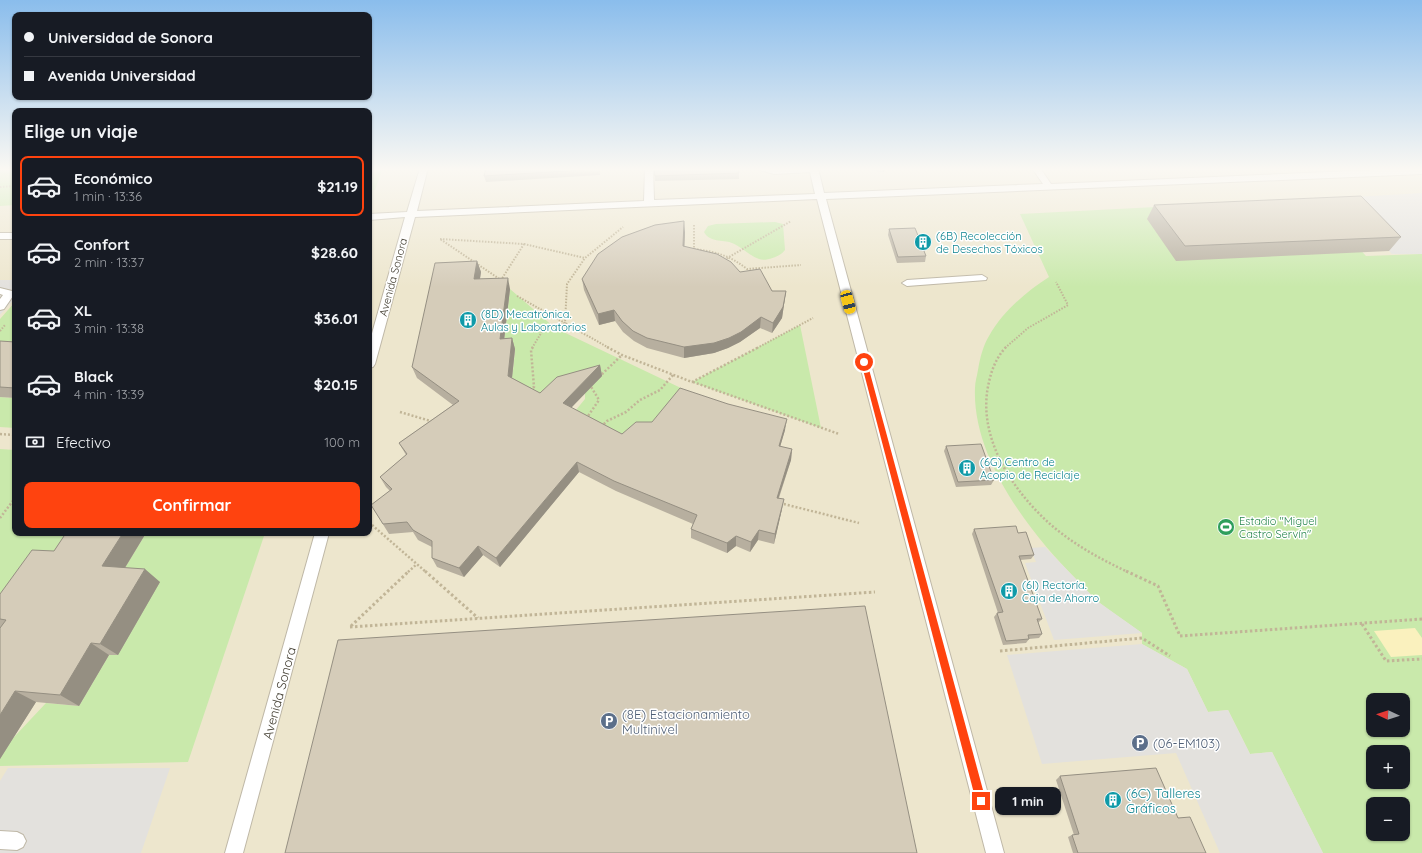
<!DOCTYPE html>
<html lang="es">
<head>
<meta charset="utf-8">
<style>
	:root { --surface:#171b24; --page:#242831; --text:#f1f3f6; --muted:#9ea1a6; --line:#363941; --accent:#ff430f }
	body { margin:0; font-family:Quicksand,sans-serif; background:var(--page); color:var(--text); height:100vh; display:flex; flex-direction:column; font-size:15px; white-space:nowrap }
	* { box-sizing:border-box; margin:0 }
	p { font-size:13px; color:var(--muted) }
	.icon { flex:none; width:22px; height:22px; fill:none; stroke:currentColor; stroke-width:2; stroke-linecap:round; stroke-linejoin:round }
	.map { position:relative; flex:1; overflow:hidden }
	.sheet { position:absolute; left:12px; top:108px; width:360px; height:428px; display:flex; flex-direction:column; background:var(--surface); border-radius:8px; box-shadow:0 1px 3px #0004 }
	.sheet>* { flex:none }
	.hud { position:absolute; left:12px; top:12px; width:360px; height:88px; border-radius:8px; box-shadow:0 1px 3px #0004; display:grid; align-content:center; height:88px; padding:0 12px; background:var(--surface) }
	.needle { width:26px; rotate:274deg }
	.buttons { position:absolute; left:1366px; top:693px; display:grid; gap:8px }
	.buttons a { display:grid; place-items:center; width:44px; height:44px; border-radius:8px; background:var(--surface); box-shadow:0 1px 3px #0004; font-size:20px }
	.end { position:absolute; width:18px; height:18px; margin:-9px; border:5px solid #ff430f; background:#fff; box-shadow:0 0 0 2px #fff }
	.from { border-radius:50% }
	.bubble { position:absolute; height:28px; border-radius:8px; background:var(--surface); box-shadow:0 1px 3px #0004; font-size:13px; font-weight:700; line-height:28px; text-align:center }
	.car { position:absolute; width:12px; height:24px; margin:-12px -6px; border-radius:5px; box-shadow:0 0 3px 1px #0007; background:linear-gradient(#f5c518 24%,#345 0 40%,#f5c518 0 76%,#345 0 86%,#f5c518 0) }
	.hud b { display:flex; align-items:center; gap:14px; height:38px; font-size:15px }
	.hud b+b { border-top:1px solid var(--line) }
	.hud i { width:10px; height:10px; background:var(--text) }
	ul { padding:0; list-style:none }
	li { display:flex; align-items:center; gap:12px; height:60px; margin:0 8px 6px; padding:0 4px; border:2px solid transparent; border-radius:8px }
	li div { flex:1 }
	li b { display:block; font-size:15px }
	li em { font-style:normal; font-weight:700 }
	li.active { border-color:var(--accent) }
	li>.icon { width:36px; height:36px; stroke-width:1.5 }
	h2 { padding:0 12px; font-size:18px; line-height:48px }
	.pay { display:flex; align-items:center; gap:10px; height:44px; padding:0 12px; font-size:15px }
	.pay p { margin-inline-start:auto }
	.button { display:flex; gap:8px; margin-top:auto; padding:8px 12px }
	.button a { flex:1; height:46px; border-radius:8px; background:var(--accent); color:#fff; font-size:16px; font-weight:700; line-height:46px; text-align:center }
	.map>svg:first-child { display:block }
	.education { fill:#ede6cd; fill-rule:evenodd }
	.green { fill:#c9e9ab; fill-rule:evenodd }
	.sand { fill:#faf1be }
	.parking { fill:#e3e1dd }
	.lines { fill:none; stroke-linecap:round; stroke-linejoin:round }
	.service-casing { stroke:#bfb8a7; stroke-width:2 }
	.path-far2 { stroke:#c1b597; stroke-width:2; stroke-dasharray:1.5 1.5; stroke-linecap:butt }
	.path-far1 { stroke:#c1b597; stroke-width:2.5; stroke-dasharray:2 2; stroke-linecap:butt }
	.path { stroke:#c1b597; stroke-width:3; stroke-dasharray:2.5 2.5; stroke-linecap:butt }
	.service { fill:#fff; fill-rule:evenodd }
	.wall { fill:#b7af9f }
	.shaded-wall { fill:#958f82 }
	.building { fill:#d5ccb9; stroke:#958f82 }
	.route { fill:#ff430f }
	.labels { text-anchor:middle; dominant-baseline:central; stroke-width:3; stroke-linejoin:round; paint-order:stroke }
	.culture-label { font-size:11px; fill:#0d838f; stroke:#fff; text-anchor:start }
	.street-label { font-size:11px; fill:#454034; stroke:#fff }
	.leisure-label { font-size:11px; fill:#27864d; stroke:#fff; text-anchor:start }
	.near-street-label { font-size:13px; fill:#454034; stroke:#fff }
	.near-service-label { font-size:13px; fill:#4e5e75; stroke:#fff; text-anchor:start }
	.near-culture-label { font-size:13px; fill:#0d838f; stroke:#fff; text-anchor:start }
</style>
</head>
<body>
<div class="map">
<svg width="1422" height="853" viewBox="0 0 1422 853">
	<rect width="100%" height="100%" fill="#f3efe4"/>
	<path class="education" d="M0,168H15V533H369V168H1422V853H0ZM1373,700H1403V730H1373ZM1373,752H1403V782H1373ZM1373,804H1403V834H1373Z"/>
	<path class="green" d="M0,168H15V205L0,206Z
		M369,168H383L375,190H369Z
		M1313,199L1366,256L1422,254V853H1323L1272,752L1250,754L1228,710L1208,712L1187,669L1142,644V633C1127,622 1111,612 1097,601C1090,594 1083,586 1076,579C1030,533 972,458 975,388C975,382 977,376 978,370C980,358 983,346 989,336C1003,311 1026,292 1049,277L1020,214ZM1373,700H1403V730H1373ZM1373,752H1403V782H1373ZM1373,804H1403V834H1373Z
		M775,222L783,224L785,250C781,256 766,262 759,259C750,256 742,247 732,243C722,239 710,243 704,232L708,226L716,224Z
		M510,289L555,328L683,389L662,421L629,447L571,416L585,399V388L545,399L500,380L513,370L515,350H503Z
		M15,302V352L0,351V319Z
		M800,325L821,428L692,382Z
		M0,397L15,398V428L0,427Z
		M0,449L15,450V533H92L0,665Z
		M146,533H265L188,762L0,766V752L46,703L79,706L109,655H118V579Z"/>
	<path class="sand" d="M1415,628L1422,638V655L1391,657L1374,631Z"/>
	<path class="parking" d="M1422,193V254H1392L1338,198Z
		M0,280H15V298L0,315Z
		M1045,547L1097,601L1142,633L1054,640L1025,563L1036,562L1030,548Z
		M1142,644L1187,669L1208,712L1228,710L1250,754L1272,752L1323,853H1220L1176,753L1042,764L1007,655Z
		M8,768H170L141,853H0V781Z"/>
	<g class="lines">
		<g class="service-casing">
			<path id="service" d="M420,168H428L417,211L644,201L645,168H653L654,200L815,194L810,172L774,174L760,170L759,168H818L824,193L1043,184L1032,168H1040L1051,184L1422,168V174L826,199L1004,853H986L817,199L415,217L375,364L373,367L369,368V344L405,217L369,220V214L407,212Z
				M0,233H15V239H0Z
				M982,275L987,278L986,280L907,286L902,283L907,280Z
				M0,288L12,291L13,296L4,309L0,310V299L3,295L0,294Z
				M315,533H329L243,853H225Z
				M0,831L17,832L23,835L26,841L23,847L17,850L0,849Z"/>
		</g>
		<path class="path-far2" d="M0,187L15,186
			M694,225V249C714,251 731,256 747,269L801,265
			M440,239L524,244L501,280Z
			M524,244L585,258L623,227
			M724,260L791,221
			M517,296L565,323L567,284L585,258
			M0,331L5,325
			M532,348L543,330L565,323L609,348
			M757,348L813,318
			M1005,348L1028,328L1068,305L1056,282"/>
		<path class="path-far1" d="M607,347L622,355L692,382L759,347
			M1006,347C997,357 992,368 989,382C976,435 1011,489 1050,524C1073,544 1100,559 1128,572
			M599,377L622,355
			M693,382L839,434
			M529,389L534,387L531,350L533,347
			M400,412L434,422
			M586,419L599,400L590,385L591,384
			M601,427L607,421L626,412L640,400L660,390L673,375
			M0,434L15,435
			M780,503L859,523
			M0,518L15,498
			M372,525L426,572
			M408,572L417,564"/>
		<path class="path" d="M425,571L478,618
			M1126,571L1158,586L1180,636L1422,619
			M1362,624L1386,661L1422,659
			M351,626L409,571
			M350,627L875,592
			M1000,651L1142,638L1170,656"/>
		<use href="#service" class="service"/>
	</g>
	<path class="wall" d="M466,168H600V175L486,182L484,176L486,169L467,170Z
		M654,168L739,173V179L655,181Z
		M870,168H889L883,172L876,171Z
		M1154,205L1401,237L1389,251L1176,261L1147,219Z
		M889,229L926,256L925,262L897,263L888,235Z
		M685,232L684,246L740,272L772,291H786L782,318L772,333L760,328L740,342L728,348L714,353L684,358L647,348L634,341L623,332L615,321L599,325L584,290L582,279Z
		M477,261L481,272L480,279L510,289L504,339L512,338L515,349L512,378L540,393L600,365L602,376L571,408L622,434L785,430L780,447L792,449L791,460L779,498L782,509L774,544L758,540L750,552L736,546L727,553L691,538V529L693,524L616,491L579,472L500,567L483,555L464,577L437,567L432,558V547L418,540L413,532L389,534L371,505L390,491L386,487L380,477L406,455L399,443L453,405L417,378L412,367Z
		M0,341L15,342V398L0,397Z
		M946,446L994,480L991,485L956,487L944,451Z
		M974,529L1018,533L1034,555L1031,559L1020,560L1042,619L1038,623L1042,634L1039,638L1029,639L1026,643L1003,645L994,617L997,613H998L972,534Z
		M66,533H146L125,568L160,582L118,655H109L79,706L36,702L0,759V594L54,551Z
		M1060,776L1178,818L1206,853H1073L1068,837L1072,835H1074L1056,780Z"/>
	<path class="shaded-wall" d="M884,168H889L883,172Z
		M684,221L685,232L684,257L683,246Z
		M477,261L481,272L478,290L474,279Z
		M508,278L510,289L503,350L500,339Z
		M786,291L782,318L772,333L773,323Z
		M614,310L615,321L599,325L598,314Z
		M761,317L760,328L740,342L728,348L714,353L684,358V347Z
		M512,338L515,349L511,387L508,376Z
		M600,365L602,376L565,414L563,403Z
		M787,419L785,430L777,457L779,446Z
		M792,449L791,460L775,508L777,498Z
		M577,462L579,472L500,567L496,558Z
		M784,499L782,509L774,544L775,534Z
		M759,530L758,540L750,552L751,542Z
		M123,533H146L118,579L102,566Z
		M736,536V546L727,553V543Z
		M478,546L483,555L464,577L459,568Z
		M145,569L160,582L118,655L100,644Z
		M91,643L109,655L79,706L60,695Z
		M15,691L36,702L0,759V715Z"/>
	<path class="building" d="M486,168H599V169L484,176Z
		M654,168H738L739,173L655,176Z
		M1361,196L1401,237L1185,246L1154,205Z
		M684,221L683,246L717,254L731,262L740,272L760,269L772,291H786L783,307L773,323L761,317L741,332L729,338L714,343L684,347L647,338L633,331L622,321L614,310L598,314L582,279L598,254L622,237L655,225Z
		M915,228L926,256L898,257L889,229Z
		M477,261L474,279L508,278L500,339L512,338L508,376L540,393L557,377L600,365L563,403L622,434L636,422H652L680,388L728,404L787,419L779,446L792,449L777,498L784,499L775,534L759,530L751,542L736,536L727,543L691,529L697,515L614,481L577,462L496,558L478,546L459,568L432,558V541L413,530L407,522L383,524L371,505L392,489L380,477L407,454L399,443L459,401L412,367L435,263Z
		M0,341L15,342V388L0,387Z
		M981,444L994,480L958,482L946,446Z
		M1016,526L1018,533L1026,532L1034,555L1019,556L1042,619H1037L1042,634L1028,635L1029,639L1006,641L997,613L1003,612L974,529Z
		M66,533H123L102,566L145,569L100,644L91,643L60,695L15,691L0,715V628L6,620L0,619V594L32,550L54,551Z
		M865,606L917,853H285L338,640Z
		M1156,768L1178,818L1190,817L1206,853H1078L1072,835L1079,834L1060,776Z"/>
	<linearGradient id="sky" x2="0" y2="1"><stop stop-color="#8abdec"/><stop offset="0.59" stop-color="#faf8f3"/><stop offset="1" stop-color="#faf8f3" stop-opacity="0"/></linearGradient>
	<rect width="1422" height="287" fill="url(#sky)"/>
	<path class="route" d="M864,359L867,362L986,801L984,804L981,806L978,804L976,801L861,362Z"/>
	<defs>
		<g id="building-disc" transform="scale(0.9)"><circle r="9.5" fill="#0f9aa8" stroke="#fff"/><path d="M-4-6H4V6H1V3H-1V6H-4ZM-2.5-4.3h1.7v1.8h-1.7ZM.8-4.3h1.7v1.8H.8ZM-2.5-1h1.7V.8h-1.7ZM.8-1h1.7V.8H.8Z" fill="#fff"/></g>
		<g id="stadium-disc" transform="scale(0.9)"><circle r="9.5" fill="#2e9e5b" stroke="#fff"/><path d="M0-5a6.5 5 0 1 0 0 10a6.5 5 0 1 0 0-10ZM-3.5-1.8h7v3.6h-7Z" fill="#fff"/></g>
		<g id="parking-disc" transform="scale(0.9)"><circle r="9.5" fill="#5c6f8a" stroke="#fff"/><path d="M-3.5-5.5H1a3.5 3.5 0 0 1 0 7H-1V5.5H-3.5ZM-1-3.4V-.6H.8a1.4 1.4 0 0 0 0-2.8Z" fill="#fff"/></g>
	</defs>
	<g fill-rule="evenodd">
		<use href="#building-disc" x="923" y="242"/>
		<use href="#building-disc" x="468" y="320"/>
		<use href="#building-disc" x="967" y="468"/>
		<use href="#stadium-disc" x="1226" y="527"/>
		<use href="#building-disc" x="1009" y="591"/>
		<use href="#parking-disc" x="609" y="721"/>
		<use href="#parking-disc" x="1140" y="743"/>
		<use href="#building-disc" x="1113" y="800"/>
	</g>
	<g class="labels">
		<g class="culture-label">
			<text x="936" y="236">(6B) Recolección<tspan x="936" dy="13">de Desechos Tóxicos</tspan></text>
			<text x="481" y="314">(8D) Mecatrónica.<tspan x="481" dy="13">Aulas y Laboratorios</tspan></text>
			<text x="980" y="462">(6G) Centro de<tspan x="980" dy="13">Acopio de Reciclaje</tspan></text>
			<text x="1022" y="585">(6I) Rectoría.<tspan x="1022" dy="13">Caja de Ahorro</tspan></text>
		</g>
		<g class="street-label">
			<text transform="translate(393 277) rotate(-75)">Avenida Sonora</text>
		</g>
		<g class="leisure-label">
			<text x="1239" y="521">Estadio "Miguel<tspan x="1239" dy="13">Castro Servín"</tspan></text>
		</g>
		<g class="near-street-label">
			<text transform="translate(279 693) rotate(-75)">Avenida Sonora</text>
		</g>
		<g class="near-service-label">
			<text x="622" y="714">(8E) Estacionamiento<tspan x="622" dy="15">Multinivel</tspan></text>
			<text x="1153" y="743">(06-EM103)</text>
		</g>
		<g class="near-culture-label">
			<text x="1126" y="793">(6C) Talleres<tspan x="1126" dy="15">Gráficos</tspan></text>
		</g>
	</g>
</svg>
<div class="buttons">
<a><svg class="needle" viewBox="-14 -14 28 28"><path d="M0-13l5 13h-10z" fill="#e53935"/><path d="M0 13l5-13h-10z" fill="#9ea1a6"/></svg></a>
<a>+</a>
<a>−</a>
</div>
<i class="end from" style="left:864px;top:362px"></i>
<i class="end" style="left:981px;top:801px"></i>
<div class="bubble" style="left:995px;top:787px;width:66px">1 min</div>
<i class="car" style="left:848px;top:302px;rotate:165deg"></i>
<div class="hud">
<b><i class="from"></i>Universidad de Sonora</b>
<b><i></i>Avenida Universidad</b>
</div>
<section class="sheet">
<h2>Elige un viaje</h2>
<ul>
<li class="active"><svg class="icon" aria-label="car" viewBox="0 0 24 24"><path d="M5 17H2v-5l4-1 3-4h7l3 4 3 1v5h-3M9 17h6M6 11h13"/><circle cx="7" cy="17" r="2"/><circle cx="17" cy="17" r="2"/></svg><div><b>Económico</b><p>1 min · 13:36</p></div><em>$21.19</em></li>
<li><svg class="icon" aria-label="car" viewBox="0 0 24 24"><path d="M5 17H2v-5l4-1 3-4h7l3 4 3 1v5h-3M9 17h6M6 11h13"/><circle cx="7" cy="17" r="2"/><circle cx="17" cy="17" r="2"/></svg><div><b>Confort</b><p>2 min · 13:37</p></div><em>$28.60</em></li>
<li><svg class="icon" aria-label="car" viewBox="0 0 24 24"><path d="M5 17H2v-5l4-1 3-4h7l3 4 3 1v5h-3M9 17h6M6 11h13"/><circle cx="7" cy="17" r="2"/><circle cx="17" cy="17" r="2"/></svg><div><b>XL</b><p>3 min · 13:38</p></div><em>$36.01</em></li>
<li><svg class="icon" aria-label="car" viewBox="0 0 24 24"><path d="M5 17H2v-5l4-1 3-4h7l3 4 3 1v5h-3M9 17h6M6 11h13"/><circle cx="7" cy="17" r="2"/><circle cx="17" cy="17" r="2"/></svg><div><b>Black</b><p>4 min · 13:39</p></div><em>$20.15</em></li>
</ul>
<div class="pay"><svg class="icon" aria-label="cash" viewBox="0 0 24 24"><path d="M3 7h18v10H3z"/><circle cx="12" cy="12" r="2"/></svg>Efectivo<p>100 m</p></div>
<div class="button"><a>Confirmar</a></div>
</section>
</div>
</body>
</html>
